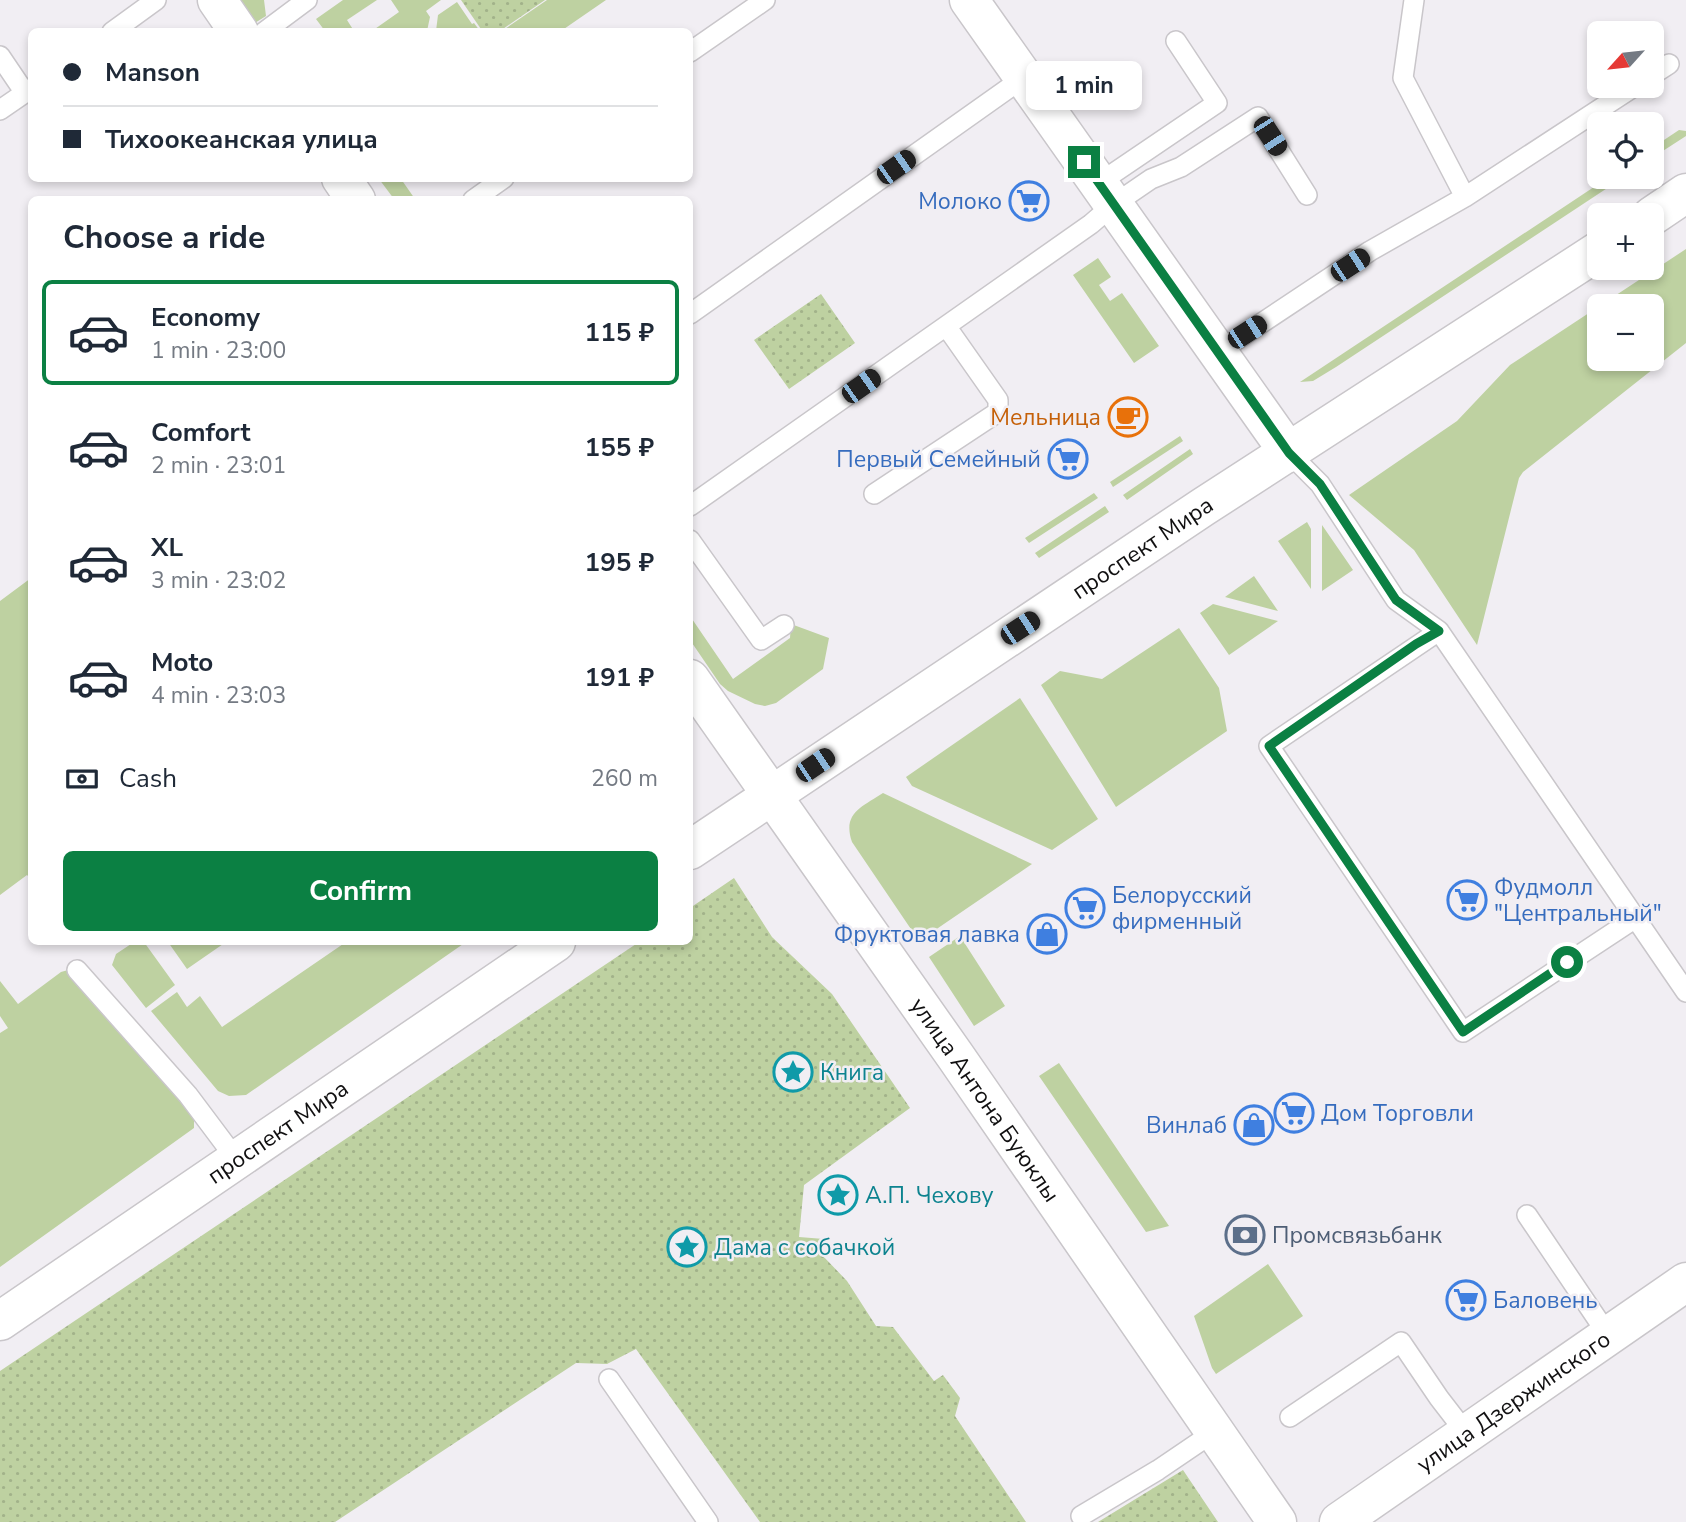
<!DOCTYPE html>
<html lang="en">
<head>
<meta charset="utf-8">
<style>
	:root { --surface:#fff; --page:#f2f2f3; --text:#1f2937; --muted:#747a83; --line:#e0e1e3; --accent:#0b8043 }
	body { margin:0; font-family:"Nunito Sans",sans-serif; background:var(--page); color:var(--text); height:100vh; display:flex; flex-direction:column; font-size:26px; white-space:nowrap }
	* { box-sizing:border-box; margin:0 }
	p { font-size:23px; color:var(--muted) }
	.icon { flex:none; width:38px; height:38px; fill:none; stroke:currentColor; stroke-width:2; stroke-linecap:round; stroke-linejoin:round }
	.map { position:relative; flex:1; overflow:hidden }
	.side { position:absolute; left:28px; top:196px; width:665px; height:749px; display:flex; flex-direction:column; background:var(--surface); border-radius:10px; box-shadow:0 4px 10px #0003 }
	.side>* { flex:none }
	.guide { position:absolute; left:28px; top:28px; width:665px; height:154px; border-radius:10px; box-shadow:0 4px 10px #0003; display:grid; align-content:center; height:154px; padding:0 35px; background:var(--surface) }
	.needle { width:46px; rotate:243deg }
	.controls { position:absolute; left:1587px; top:21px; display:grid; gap:14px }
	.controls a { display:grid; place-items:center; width:77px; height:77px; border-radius:10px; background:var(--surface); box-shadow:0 4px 10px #0003; font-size:35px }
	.end { position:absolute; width:32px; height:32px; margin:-16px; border:9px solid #0b8043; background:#fff; box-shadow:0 0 0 4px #fff }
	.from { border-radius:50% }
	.bubble { position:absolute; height:49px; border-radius:10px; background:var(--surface); box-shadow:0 4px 10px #0003; font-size:23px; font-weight:700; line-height:49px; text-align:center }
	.car { position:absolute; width:21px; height:42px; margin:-21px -10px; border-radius:9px; box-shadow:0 0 5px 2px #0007; background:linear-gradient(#222 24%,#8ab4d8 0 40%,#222 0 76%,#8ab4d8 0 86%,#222 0) }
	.guide b { display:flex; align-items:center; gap:24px; height:66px; font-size:26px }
	.guide b+b { border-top:2px solid var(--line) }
	.guide i { width:18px; height:18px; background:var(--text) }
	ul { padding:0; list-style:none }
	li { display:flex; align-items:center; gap:21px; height:105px; margin:0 14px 10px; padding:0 21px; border:4px solid transparent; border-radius:10px }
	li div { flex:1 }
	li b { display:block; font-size:26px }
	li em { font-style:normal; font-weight:700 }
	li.selected { border-color:var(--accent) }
	li>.icon { width:63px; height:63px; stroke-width:1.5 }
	h2 { padding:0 35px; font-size:32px; line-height:84px }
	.pay { display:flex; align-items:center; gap:18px; height:77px; padding:0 35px; font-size:26px }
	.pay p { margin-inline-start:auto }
	.primary-button { display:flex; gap:14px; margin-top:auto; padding:14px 35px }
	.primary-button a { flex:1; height:80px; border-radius:10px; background:var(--accent); color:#fff; font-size:28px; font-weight:700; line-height:80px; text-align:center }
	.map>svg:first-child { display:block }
	.grass { fill:#bed1a1; fill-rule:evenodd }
	.park { fill:url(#park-dots) }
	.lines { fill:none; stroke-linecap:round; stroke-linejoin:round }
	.service-casing { stroke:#c9c6ca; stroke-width:22 }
	.minor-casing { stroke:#c9c6ca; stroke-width:41 }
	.tertiary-casing { stroke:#c9c6ca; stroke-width:41 }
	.primary-casing { stroke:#c9c6ca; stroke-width:41 }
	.service { stroke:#fff; stroke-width:19 }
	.minor { stroke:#fff; stroke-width:38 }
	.tertiary { stroke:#fff; stroke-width:38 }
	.primary { stroke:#fff; stroke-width:38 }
	.route { stroke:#0b8043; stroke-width:9 }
	.labels { text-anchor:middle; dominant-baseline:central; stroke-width:5; stroke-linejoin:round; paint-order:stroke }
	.shop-label { font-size:23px; fill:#366cbe; stroke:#f1eef3; text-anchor:end }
	.food-label { font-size:23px; fill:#c56008; stroke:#f1eef3; text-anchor:end }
	.street-label { font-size:23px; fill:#111011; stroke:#f1eef3 }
	.culture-label { font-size:23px; fill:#0d838f; stroke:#f1eef3; text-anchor:start }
	.service-label { font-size:23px; fill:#4e5e75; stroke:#f1eef3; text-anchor:start }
</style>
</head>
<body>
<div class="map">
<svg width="1686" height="1522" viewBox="0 0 1686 1522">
	<defs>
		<pattern id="park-dots" width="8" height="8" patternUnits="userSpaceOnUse" patternTransform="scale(1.75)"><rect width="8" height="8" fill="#bed1a1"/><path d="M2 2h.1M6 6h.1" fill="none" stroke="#a2b28a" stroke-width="1.8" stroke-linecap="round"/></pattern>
	</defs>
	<rect width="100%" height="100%" fill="#f1eef3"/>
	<path class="grass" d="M242,0H264L266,16L253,24L240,4Z
		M343,0H377L347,20L354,31H325L316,19Z
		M391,0H441L426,11L430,17L427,31H372L399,12Z
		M547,0H606L561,31H502Z
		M457,2L472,24L474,23L480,31H436L438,15Z
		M1679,130L1686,131V136L1652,158V148Z
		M1609,177H1624L1336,367L1313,381L1300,382Z
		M379,179H401L415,199H394Z
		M1686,249V343L1523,472L1519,478L1477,645L1414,550L1349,495L1457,421L1510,365ZM1600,306H1652V359H1600Z
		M1098,258L1111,277L1099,285L1110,301L1122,293L1159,346L1134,363L1073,275Z
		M1180,436L1183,441L1113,487L1110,482Z
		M1190,449L1193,454L1127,500L1123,495Z
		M1094,493L1098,498L1029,543L1025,538Z
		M1105,506L1109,512L1039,558L1035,553Z
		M1307,522L1311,529V589L1278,541Z
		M1322,525L1353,570L1322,591Z
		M1254,576L1278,611L1225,597Z
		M31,578V879L27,875L0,895V601Z
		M1213,604L1278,621L1229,655L1200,613Z
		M690,616L733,679L790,638L791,624L829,638L823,669L776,703L765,706L755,704L728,691L720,684L690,640Z
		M1179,628L1219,688L1227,731L1116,807L1041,685L1060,671L1102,679Z
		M1020,698L1098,819L1052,850L912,786L906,777Z
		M883,793L1032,864L919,941L852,842C842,813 862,807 883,793Z
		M960,936L1005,1006L974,1026L929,957Z
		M134,942H144L175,985L146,1008L112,965L116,954Z
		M168,942H226L187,969Z
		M346,942H466L246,1095L229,1096L218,1091L151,1011L177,992L187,1007L200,996L222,1027Z
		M68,970L72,971L194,1116V1128L0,1267V1033L8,1028L0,1016V981L18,1004L61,972Z
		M1059,1063L1169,1226L1146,1232L1039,1076Z
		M1268,1264L1303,1316L1216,1374L1212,1368L1194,1316Z"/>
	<path class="park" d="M461,0H545L500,31L483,32Z
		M821,294L855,343L789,389L754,340Z
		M734,878L772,937L832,994L910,1108L804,1185L799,1237L824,1239L822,1255L847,1281L876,1326L893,1327L934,1381L943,1375L960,1398L955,1416L1026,1522H760L636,1349L607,1364L576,1363L335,1522H0V1371L639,942H690V908Z
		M1183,1470L1218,1522H1098Z"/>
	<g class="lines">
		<g class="service-casing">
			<path id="service" d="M1414,0L1403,78L1465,197
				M112,32L156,0
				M264,32L307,0
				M690,52L765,0
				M0,56L25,93
				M1652,75L1669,64
				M0,110L32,88
				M1099,183L1217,103L1176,41
				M473,200L504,178
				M690,314L1023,78
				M1218,352L1370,251L1465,197L1635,86
				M1289,453L1320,484L1396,600L1439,631
				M874,494L998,412V400L946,326
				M690,506L1091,224L1113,205L1151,179L1181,167L1258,117L1307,195
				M690,540L761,640L784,625
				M1634,919L1463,1032L1269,746L1439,631L1686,992
				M77,970L188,1095L236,1159
				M1527,1215L1608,1335
				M609,1379L708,1522
				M1290,1417L1401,1342L1439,1398L1466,1433
				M1081,1516L1158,1470L1214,1432"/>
		</g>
		<g class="minor-casing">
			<g id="minor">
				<path d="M217,0L239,32"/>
				<path d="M341,178L356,200"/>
				<path id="s1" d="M690,679L956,1057L1277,1522"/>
			</g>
		</g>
		<g class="tertiary-casing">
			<g id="tertiary">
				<path d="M969,0L1289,453"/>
				<path id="s2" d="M1339,1522L1686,1282"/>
			</g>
		</g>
		<g class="primary-casing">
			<g id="primary">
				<path d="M1652,216L1686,193"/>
				<path id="s3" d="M690,850L1203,507L1600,250"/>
				<path id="s4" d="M0,1321L556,942"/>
			</g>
		</g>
		<use href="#service" class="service"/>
		<use href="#minor" class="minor"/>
		<use href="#tertiary" class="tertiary"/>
		<use href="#primary" class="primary"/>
	</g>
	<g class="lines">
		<path class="route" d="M1084,162L1289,453L1320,484L1396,600L1439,631L1416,644L1269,746L1463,1032L1567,962"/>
	</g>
	<defs>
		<g id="supermarket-ring" transform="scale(2.0125)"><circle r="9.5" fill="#f1eef3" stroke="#3f7fe0" stroke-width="1.5"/><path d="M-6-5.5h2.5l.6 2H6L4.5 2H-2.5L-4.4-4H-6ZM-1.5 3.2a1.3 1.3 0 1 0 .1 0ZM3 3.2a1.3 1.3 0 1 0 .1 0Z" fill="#3f7fe0"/></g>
		<g id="cafe-ring" transform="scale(2.0125)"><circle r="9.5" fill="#f1eef3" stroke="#e8710a" stroke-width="1.5"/><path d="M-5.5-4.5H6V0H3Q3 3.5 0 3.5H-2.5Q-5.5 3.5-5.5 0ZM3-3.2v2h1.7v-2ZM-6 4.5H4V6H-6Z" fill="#e8710a"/></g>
		<g id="shop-ring" transform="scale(2.0125)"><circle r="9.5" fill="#f1eef3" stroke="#3f7fe0" stroke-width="1.5"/><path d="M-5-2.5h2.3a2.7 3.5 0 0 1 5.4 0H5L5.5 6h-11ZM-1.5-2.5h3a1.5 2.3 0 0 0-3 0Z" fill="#3f7fe0"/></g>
		<g id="sight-ring" transform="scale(2.0125)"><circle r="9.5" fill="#f1eef3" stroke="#0f9aa8" stroke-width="1.5"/><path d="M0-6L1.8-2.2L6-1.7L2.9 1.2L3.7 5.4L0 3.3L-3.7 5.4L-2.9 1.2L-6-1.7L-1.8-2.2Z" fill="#0f9aa8"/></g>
		<g id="bank-ring" transform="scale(2.0125)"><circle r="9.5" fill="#f1eef3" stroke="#5c6f8a" stroke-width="1.5"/><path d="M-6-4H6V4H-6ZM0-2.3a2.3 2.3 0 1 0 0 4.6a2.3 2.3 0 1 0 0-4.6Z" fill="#5c6f8a"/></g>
	</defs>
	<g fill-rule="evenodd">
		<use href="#supermarket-ring" x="1029" y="201"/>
		<use href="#cafe-ring" x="1128" y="417"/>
		<use href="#supermarket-ring" x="1068" y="459"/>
		<use href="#supermarket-ring" x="1467" y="900"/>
		<use href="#supermarket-ring" x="1085" y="908"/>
		<use href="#shop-ring" x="1047" y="934"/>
		<use href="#sight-ring" x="793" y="1072"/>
		<use href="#supermarket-ring" x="1294" y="1113"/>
		<use href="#shop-ring" x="1254" y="1125"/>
		<use href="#sight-ring" x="838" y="1195"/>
		<use href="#bank-ring" x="1245" y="1235"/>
		<use href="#sight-ring" x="687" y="1247"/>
		<use href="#supermarket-ring" x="1466" y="1300"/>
	</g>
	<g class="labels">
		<g class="shop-label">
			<text x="1002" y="201">Молоко</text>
			<text x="1041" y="459">Первый Семейный</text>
			<text x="1494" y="887" text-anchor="start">Фудмолл<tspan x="1494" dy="26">"Центральный"</tspan></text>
			<text x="1112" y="895" text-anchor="start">Белорусский<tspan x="1112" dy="26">фирменный</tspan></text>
			<text x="1020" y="934">Фруктовая лавка</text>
			<text x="1321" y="1113" text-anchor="start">Дом Торговли</text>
			<text x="1227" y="1125">Винлаб</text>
			<text x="1493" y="1300" text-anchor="start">Баловень</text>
		</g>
		<g class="food-label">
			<text x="1101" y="417">Мельница</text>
		</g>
		<g class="street-label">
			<text stroke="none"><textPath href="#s3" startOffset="544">проспект Мира</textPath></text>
			<text stroke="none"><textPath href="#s1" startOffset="514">улица Антона Буюклы</textPath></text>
			<text stroke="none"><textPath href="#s4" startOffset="336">проспект Мира</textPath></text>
			<text stroke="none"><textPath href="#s2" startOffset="212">улица Дзержинского</textPath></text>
		</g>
		<g class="culture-label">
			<text x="820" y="1072">Книга</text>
			<text x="865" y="1195">А.П. Чехову</text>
			<text x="714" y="1247">Дама с собачкой</text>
		</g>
		<g class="service-label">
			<text x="1272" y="1235">Промсвязьбанк</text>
		</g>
	</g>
</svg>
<div class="controls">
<a><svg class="needle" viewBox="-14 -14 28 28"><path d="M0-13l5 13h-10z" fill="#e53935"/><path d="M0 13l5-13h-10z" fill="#747a83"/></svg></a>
<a><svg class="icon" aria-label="locate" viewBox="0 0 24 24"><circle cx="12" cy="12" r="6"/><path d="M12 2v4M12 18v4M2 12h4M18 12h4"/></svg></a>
<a>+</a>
<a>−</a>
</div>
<i class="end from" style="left:1567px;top:962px"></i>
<i class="end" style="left:1084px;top:162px"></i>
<div class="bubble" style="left:1026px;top:61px;width:116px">1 min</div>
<i class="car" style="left:1270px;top:136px;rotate:147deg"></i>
<i class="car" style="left:896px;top:167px;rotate:55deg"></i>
<i class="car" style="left:1350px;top:265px;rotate:57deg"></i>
<i class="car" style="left:1247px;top:332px;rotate:57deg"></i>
<i class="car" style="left:861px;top:386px;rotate:55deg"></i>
<i class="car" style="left:1020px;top:628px;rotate:57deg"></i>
<i class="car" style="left:815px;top:765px;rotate:56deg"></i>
<div class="guide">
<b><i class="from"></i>Manson</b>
<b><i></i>Тихоокеанская улица</b>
</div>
<section class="side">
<h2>Choose a ride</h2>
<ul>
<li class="selected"><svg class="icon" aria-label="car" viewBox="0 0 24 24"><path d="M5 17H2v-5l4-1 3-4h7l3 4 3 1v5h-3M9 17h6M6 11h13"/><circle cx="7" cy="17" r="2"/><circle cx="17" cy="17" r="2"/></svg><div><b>Economy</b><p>1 min · 23:00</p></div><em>115 ₽</em></li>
<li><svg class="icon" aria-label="car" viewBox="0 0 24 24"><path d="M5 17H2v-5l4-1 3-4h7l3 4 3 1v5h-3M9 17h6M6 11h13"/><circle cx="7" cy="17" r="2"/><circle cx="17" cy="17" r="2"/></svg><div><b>Comfort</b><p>2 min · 23:01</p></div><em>155 ₽</em></li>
<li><svg class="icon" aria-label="car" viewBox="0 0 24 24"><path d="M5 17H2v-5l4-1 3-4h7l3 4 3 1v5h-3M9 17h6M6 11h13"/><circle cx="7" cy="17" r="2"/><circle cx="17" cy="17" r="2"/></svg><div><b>XL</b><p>3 min · 23:02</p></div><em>195 ₽</em></li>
<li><svg class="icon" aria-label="car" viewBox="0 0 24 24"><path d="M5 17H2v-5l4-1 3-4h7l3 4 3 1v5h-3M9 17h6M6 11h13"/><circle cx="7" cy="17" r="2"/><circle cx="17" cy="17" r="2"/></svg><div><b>Moto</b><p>4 min · 23:03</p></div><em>191 ₽</em></li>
</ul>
<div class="pay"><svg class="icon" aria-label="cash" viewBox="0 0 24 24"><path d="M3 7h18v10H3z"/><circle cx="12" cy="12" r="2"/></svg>Cash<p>260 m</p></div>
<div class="primary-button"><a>Confirm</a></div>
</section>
</div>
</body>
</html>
